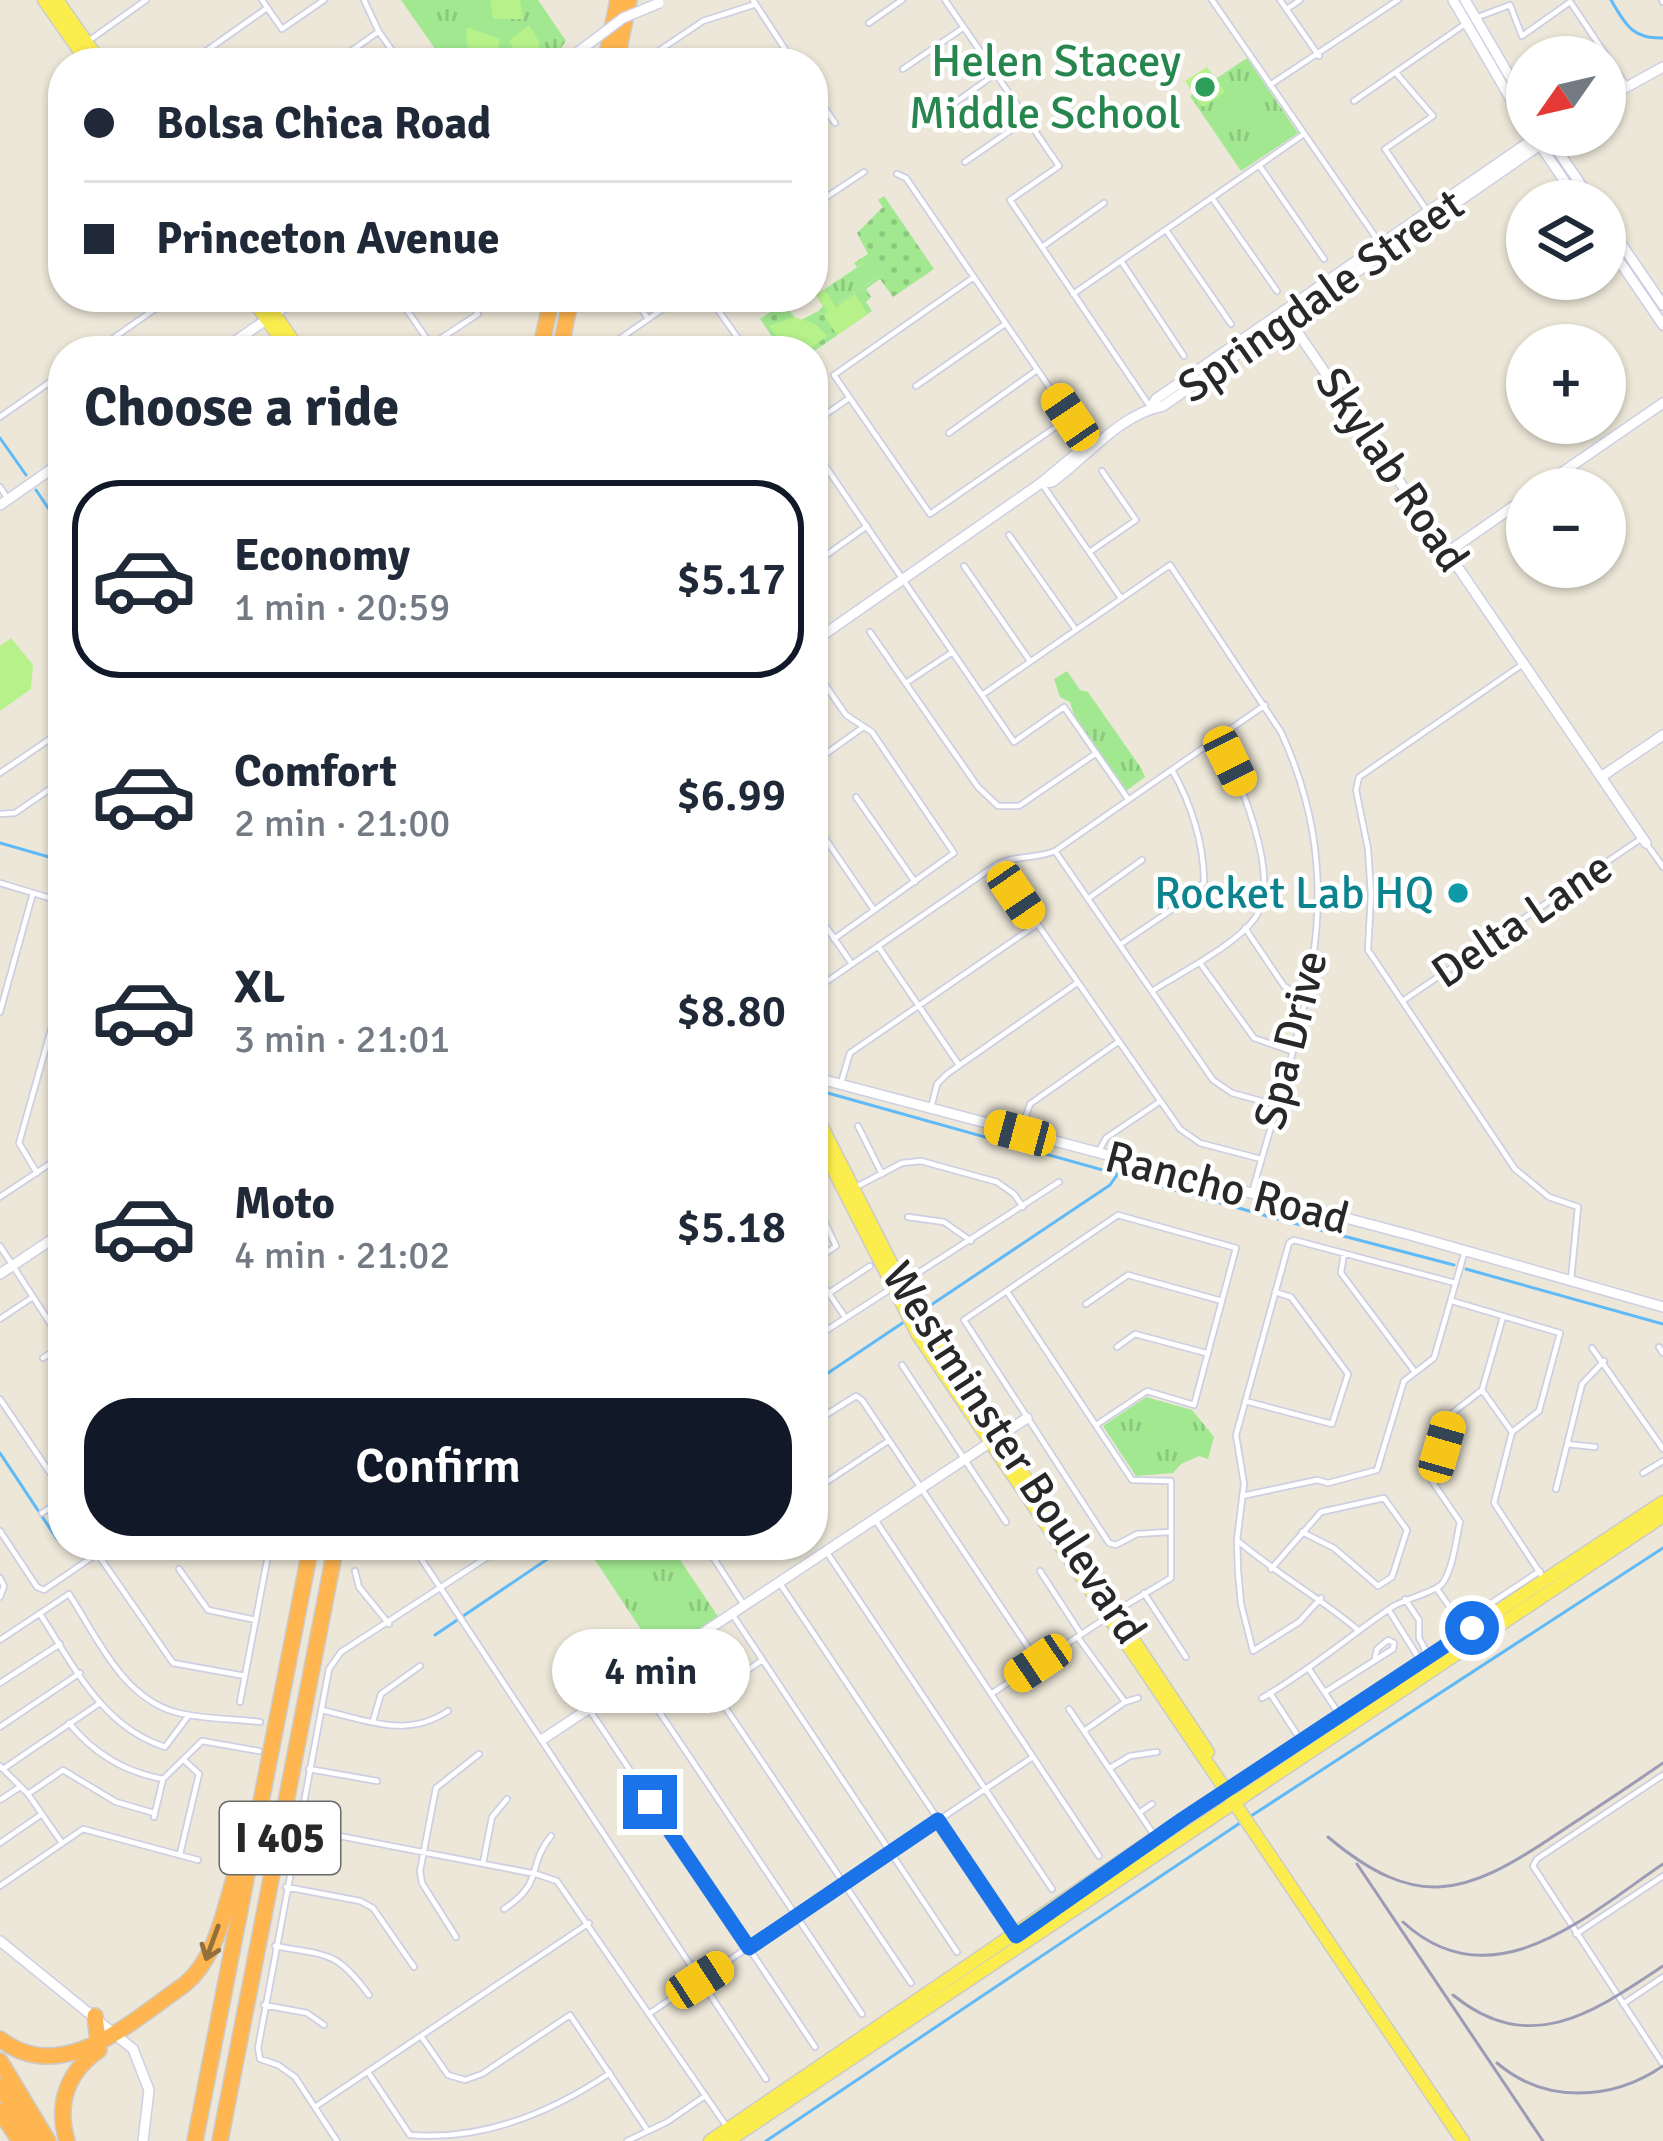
<!DOCTYPE html>
<html lang="en">
<head>
<meta charset="utf-8">
<style>
	:root { --surface:#fff; --page:#f2f2f3; --text:#1f2937; --muted:#747a83; --line:#e0e1e3; --accent:#111827 }
	body { margin:0; font-family:Signika,sans-serif; background:var(--page); color:var(--text); height:100vh; display:flex; flex-direction:column; font-size:45px; white-space:nowrap }
	* { box-sizing:border-box; margin:0 }
	p { font-size:39px; color:var(--muted) }
	.icon { flex:none; width:66px; height:66px; fill:none; stroke:currentColor; stroke-width:2; stroke-linecap:round; stroke-linejoin:round }
	.map { position:relative; flex:1; overflow:hidden }
	.panel { position:absolute; left:48px; top:336px; width:780px; height:1224px; display:flex; flex-direction:column; background:var(--surface); border-radius:48px; box-shadow:0 3px 9px #0004 }
	.panel>* { flex:none }
	.banner { position:absolute; left:48px; top:48px; width:780px; height:264px; border-radius:48px; box-shadow:0 3px 9px #0004; display:grid; align-content:center; height:264px; padding:0 36px; background:var(--surface) }
	.needle { width:78px; rotate:236deg }
	.fabs { position:absolute; left:1506px; top:36px; display:grid; gap:24px }
	.fabs a { display:grid; place-items:center; width:120px; height:120px; border-radius:50%; background:var(--surface); box-shadow:0 3px 9px #0004; font-size:60px }
	.end { position:absolute; width:54px; height:54px; margin:-27px; border:15px solid #1a73e8; background:#fff; box-shadow:0 0 0 6px #fff }
	.from { border-radius:50% }
	.bubble { position:absolute; height:84px; border-radius:42px; background:var(--surface); box-shadow:0 3px 9px #0004; font-size:39px; font-weight:600; line-height:84px; text-align:center }
	.car { position:absolute; width:36px; height:72px; margin:-36px -18px; border-radius:15px; box-shadow:0 0 9px 3px #0007; background:linear-gradient(#f5c518 24%,#345 0 40%,#f5c518 0 76%,#345 0 86%,#f5c518 0) }
	.banner b { display:flex; align-items:center; gap:42px; height:114px; font-size:45px }
	.banner b+b { border-top:3px solid var(--line) }
	.banner i { width:30px; height:30px; background:var(--text) }
	ul { padding:0; list-style:none }
	li { display:flex; align-items:center; gap:36px; height:198px; margin:0 24px 18px; padding:0 12px; border:6px solid transparent; border-radius:48px }
	li div { flex:1 }
	li b { display:block; font-size:45px }
	li em { font-style:normal; font-weight:600 }
	li.current { border-color:var(--accent) }
	li>.icon { width:108px; height:108px; stroke-width:1.5 }
	h2 { padding:0 36px; font-size:54px; line-height:144px }
	.action { display:flex; gap:24px; margin-top:auto; padding:24px 36px }
	.action a { flex:1; height:138px; border-radius:48px; background:var(--accent); color:#fff; font-size:48px; font-weight:600; line-height:138px; text-align:center }
	.map>svg:first-child { display:block }
	.grass { fill:url(#grass-dots) }
	.park { fill:url(#park-tufts) }
	.pitch { fill:#b6f18a }
	.lines { fill:none; stroke-linecap:round; stroke-linejoin:round }
	.stream { stroke:#61baf8; stroke-width:3 }
	.street-casing { stroke:#cecfe3; stroke-width:8 }
	.secondary-casing { stroke:#cecfe3; stroke-width:12 }
	.primary-casing { stroke:#cbcbcb; stroke-width:15 }
	.highway-casing { stroke:#cbcbcb; stroke-width:18 }
	.street { stroke:#fff; stroke-width:4.5 }
	.secondary { stroke:#fff; stroke-width:9 }
	.primary { stroke:#fced4e; stroke-width:12 }
	.highway { stroke:#ffb651; stroke-width:15 }
	.rail { stroke:#9b9bb5; stroke-width:3 }
	.secondary-bridge-casing { stroke:#cecfe3; stroke-width:12; stroke-linecap:butt }
	.secondary-bridge { stroke:#fff; stroke-width:9 }
	.oneway { stroke:#946f3c }
	.route { stroke:#1a73e8; stroke-width:15 }
	.leisure-dot { fill:#2e9e5b; stroke:#fff; stroke-width:4.5 }
	.culture-dot { fill:#0f9aa8; stroke:#fff; stroke-width:4.5 }
	.labels { text-anchor:middle; dominant-baseline:central; stroke-width:9; stroke-linejoin:round; paint-order:stroke }
	.shield { fill:#fff; stroke:#686868; stroke-width:3 }
	.shield-label { font-size:42px; font-weight:bold; fill:#282828 }
	.leisure-label { font-size:45px; fill:#27864d; stroke:#fff; text-anchor:end }
	.street-label { font-size:45px; fill:#282828; stroke:#fff }
	.culture-label { font-size:45px; fill:#0d838f; stroke:#fff; text-anchor:end }
</style>
</head>
<body>
<div class="map">
<svg width="1663" height="2141" viewBox="0 0 1663 2141">
	<defs>
		<pattern id="grass-dots" width="8" height="8" patternUnits="userSpaceOnUse" patternTransform="scale(3)"><rect width="8" height="8" fill="#a1e890"/><path d="M2 2h.1M6 6h.1" fill="none" stroke="#8bc77c" stroke-width="1.8" stroke-linecap="round"/></pattern>
		<pattern id="park-tufts" width="24" height="20" patternUnits="userSpaceOnUse" patternTransform="scale(3)"><rect width="24" height="20" fill="#a1e890"/><path d="M3 7l-1-3M5 7V3M7 7l1-3M15 17l-1-3M17 17v-4M19 17l1-3" fill="none" stroke="#8bc77c"/></pattern>
	</defs>
	<rect width="100%" height="100%" fill="#ece7d8"/>
	<path class="grass" d="M884,196L934,269L893,297L880,279L866,289L871,297L866,302L872,311L813,352L782,351L760,319L784,303L798,322L818,311L822,315L878,277L868,260L857,267L854,263L868,254L857,233L883,207L878,200Z"/>
	<path class="park" d="M401,0H538L566,41L550,63H445Z
		M1247,58L1298,133L1241,171L1190,96Z
		M868,260L879,276L822,315L818,311L823,306L816,295Z
		M1067,671L1080,690L1088,692L1141,768L1145,777L1126,791L1074,715L1070,702L1060,697L1054,679Z
		M1146,1397L1192,1410L1214,1437L1208,1459L1199,1456L1181,1464L1173,1473L1136,1476L1103,1426Z
		M585,1545H670L719,1618L660,1658Z"/>
	<path class="pitch" d="M490,0H520L523,19H493Z
		M529,25C539,40 544,47 532,62L522,63L509,41Z
		M467,27L500,39L495,63C471,63 464,49 467,27Z
		M1207,67L1225,92L1203,107L1185,81Z
		M825,290L836,307L855,294L868,314L837,335L824,316L828,311L817,296Z
		M793,317L814,323L828,336L806,351H787L769,326Z
		M11,638L33,665L31,689L0,711V646Z"/>
	<g class="lines">
		<path class="stream" d="M1611,0C1626,25 1632,39 1663,38
			M0,438L26,475
			M36,490L63,530
			M0,843L63,861
			M817,1090L1278,1219
			M1286,1221L1454,1265
			M1466,1269L1663,1324
			M922,1311L1110,1185L1117,1175
			M813,1383L904,1322
			M0,1453L57,1539L63,1537
			M534,1545L548,1557L569,1545
			M435,1635L552,1556
			M1251,1816L1663,1548
			M766,2141L1243,1821"/>
		<g class="street-casing">
			<path id="street" d="M262,0L282,29L324,0
				M364,0L379,32L401,63
				M753,0L794,63
				M945,0L1059,166L1010,200L1151,408
				M1212,0L1379,242
				M1280,0L1319,56
				M1662,0L1663,2
				M1571,3L1628,88
				M1287,9L1300,0
				M1478,17L1510,5L1522,36L1570,2
				M869,23L902,0
				M87,42L146,0
				M189,63L267,8
				M334,63L378,32
				M654,63V54L703,21L753,5
				M903,69L963,28
				M1397,74L1433,116L1385,149L1426,209
				M1270,85L1398,0
				M813,91L835,123
				M1354,101L1468,22
				M935,117L994,75
				M965,162L1027,119
				M1259,165L1324,259
				M897,174L906,178L1091,448
				M1212,198L1277,291
				M813,206L864,172
				M1166,230L1231,324
				M1042,247L1104,203
				M1121,261L1184,356
				M974,277L834,375L930,514L1070,417
				M1073,294L1304,134
				M398,297L431,345L478,314L466,297
				M634,297L648,319
				M709,297L747,351
				M95,351L172,297
				M602,351L680,297
				M716,351L736,337
				M916,386L1005,324
				M0,417L63,373
				M813,423L848,399
				M949,433L1037,370
				M813,448L1014,742L1064,707L1128,799
				M1042,484L1121,598
				M0,487L8,499
				M1009,535L1076,630
				M813,548L821,559L867,526
				M1091,551L1136,520L1102,471
				M964,566L1030,661
				M870,632L978,787L998,806H1019L1095,754
				M1523,664L1359,777L1356,790L1368,849L1371,894L1368,950L1515,1169L1549,1197L1578,1207L1571,1280
				M813,667L846,715L872,732L954,853L834,939
				M906,683L951,653
				M982,695L1170,565L1281,732C1358,900 1297,1028 1252,1193
				M813,763L862,728
				M0,773L63,730
				M856,797L915,882
				M0,814L15,813L63,780
				M816,825L874,910
				M1646,843L1663,867
				M1055,851L1213,1080L1232,1093L1276,1105
				M997,866L1180,1129L1200,1143L1261,1159
				M0,883L63,902
				M1089,898L1142,860
				M813,908L852,964
				M1245,928L1284,986L1306,999
				M1121,944L1189,898L1204,882C1204,844 1191,803 1172,770
				M878,946L959,1065
				M1200,963L1254,1038L1291,1051
				M813,991L996,865C1015,855 1036,859 1055,851L1265,705
				M1152,991C1180,973 1240,943 1257,915C1281,874 1238,777 1219,738
				M1404,1000L1642,838
				M0,1012L33,893
				M841,1083L850,1053L1036,925
				M931,1108L937,1084L947,1074L1077,983
				M858,1126L882,1174
				M1020,1133L1030,1104L1118,1042
				M1100,1149L1106,1138L1159,1102
				M37,1173L19,1143L63,987
				M858,1186L902,1163L921,1161L997,1182L1014,1194L1023,1207
				M0,1197L63,1155
				M813,1197L836,1246L813,1262
				M908,1217L944,1222L971,1241
				M0,1246L63,1343
				M1344,1253L1341,1273L1415,1372
				M813,1270L845,1317
				M904,1282L1059,1182
				M829,1293L870,1266
				M1008,1293L1132,1480L1171,1481V1578L1116,1611
				M1452,1301L1560,1333L1539,1411L1512,1432
				M1086,1304L1128,1275L1222,1301
				M0,1319L33,1297
				M813,1339L889,1290
				M1117,1347L1135,1334L1206,1353
				M1659,1347L1663,1353
				M1592,1348L1663,1449
				M43,1358L63,1345
				M902,1365L1006,1522
				M1482,1390L1512,1432L1494,1503L1544,1579
				M0,1399L63,1492
				M1245,1401L1332,1424L1348,1374L1291,1297L1275,1292
				M813,1423L856,1396L862,1400L1038,1662
				M1096,1425L1147,1391L1194,1405L1236,1248L1118,1215L964,1320L1109,1543L1116,1545L1137,1534L1169,1532
				M1567,1444L1595,1447
				M1643,1473L1663,1461
				M1556,1489L1582,1384L1604,1361
				M813,1491L888,1441
				M1242,1496L1317,1480L1328,1483L1377,1470L1404,1381L1434,1358L1464,1254
				M42,1513L63,1499
				M876,1521L1099,1856
				M0,1531L37,1587L44,1590L110,1545
				M1238,1541C1277,1574 1319,1597 1358,1630
				M238,1545L269,1554
				M412,1545L766,2079
				M705,1545L744,1605
				M97,1553L173,1663L245,1676
				M828,1554L1052,1889
				M713,1558L732,1545
				M179,1569L208,1610L256,1620
				M1271,1569L1321,1512L1384,1498L1407,1530L1392,1577L1378,1586L1334,1548L1302,1532
				M355,1571L359,1587L389,1624
				M1040,1571L1081,1634
				M0,1578L4,1586L0,1597
				M779,1582L1013,1931
				M1437,1589L1461,1623L1540,1571
				M1144,1593L1186,1657
				M1321,1598L1299,1622L1253,1651L1241,1604L1238,1571L1237,1540L1244,1484L1236,1435L1289,1243L1294,1240L1455,1283
				M1405,1599L1419,1620V1638L1425,1649L1422,1658
				M1390,1612L1428,1673
				M40,1614C74,1666 102,1727 165,1747L189,1715
				M734,1617L957,1952
				M1079,1639L1125,1702
				M0,1640L69,1594C97,1637 122,1697 175,1712C204,1720 232,1718 260,1722
				M761,1661L721,1688L718,1692L723,1704L911,1983
				M1309,1669L1335,1708
				M638,1680L862,2014
				M0,1683L60,1644
				M1325,1692L1393,1649L1394,1643L1388,1640L1377,1649L1375,1658
				M1270,1693L1296,1733
				M991,1694L1106,1618
				M1262,1698C1309,1671 1348,1637 1392,1607C1405,1599 1435,1592 1442,1584C1453,1569 1456,1540 1460,1522L1432,1481L1451,1414L1482,1390L1503,1317
				M240,1702L270,1545
				M589,1709L815,2047
				M1069,1709L1154,1835
				M321,1710C368,1720 406,1739 448,1711
				M373,1721L381,1694L420,1666
				M69,1723C94,1754 124,1772 163,1779
				M0,1727L80,1673
				M1084,1731L1125,1702L1138,1698
				M0,1766L28,1794L62,1843
				M1110,1768L1130,1756L1157,1752
				M3,1769L100,1703
				M309,1769L377,1781
				M1663,1775L1537,1859L1533,1866L1663,2064
				M28,1794L63,1770L116,1802L154,1813
				M0,1800L20,1787
				M1139,1813L1152,1804
				M154,1817L163,1779L202,1741L259,1751
				M298,1828L536,1874L557,1881L727,2127
				M0,1843L42,1814
				M180,1854L199,1774L185,1761
				M483,1863L492,1817L507,1799
				M0,1886L83,1829L198,1860
				M286,1887L360,1901L373,1908L414,1967
				M504,1909C545,1882 526,1867 551,1836
				M1576,1934L1663,1876
				M456,1937L422,1883L420,1871L436,1788L479,1754
				M275,1946C328,1956 336,1950 369,1995
				M1623,2004L1663,1977
				M264,2005L307,2013L324,2025
				M650,2013L1033,1757
				M421,2036L448,2075L465,2080L482,2074L570,2015L648,2131
				M368,2072L410,2135C484,2141 552,2112 610,2073
				M315,2107L589,1923
				M337,2141L295,2077L278,2065L260,2059L258,2048L329,1669L341,1652L506,1545
				M627,2141L667,2122L705,2096"/>
		</g>
		<g class="secondary-casing">
			<path id="secondary" d="M1453,0L1527,127
				M1465,0L1527,106
				M1605,99L1663,67
				M1547,135L1592,201
				M1536,139L1578,201
				M1605,220L1663,305
				M1605,240L1663,325
				M1283,311L1646,843
				M221,351L299,297
				M1151,408L1156,399L1539,135
				M1041,483L1052,482C1087,457 1120,414 1163,406L1540,145L1544,135
				M1538,489L1663,403
				M0,505L63,461
				M1448,552L1527,497
				M813,642L1041,483L1077,453L1091,448
				M1601,777L1663,735
				M813,1077L1410,1235L1663,1307
				M0,1274L63,1232
				M543,1739L1027,1418
				M0,1941L133,2049L149,2090L143,2141"/>
		</g>
		<g class="primary-casing">
			<path id="primary" d="M44,0L88,63
				M57,0L101,63
				M251,297L289,351
				M263,297L300,351
				M813,1109L919,1318L1208,1752
				M813,1130L918,1335L1463,2141
				M710,2141L1183,1819L1663,1502
				M728,2141L1663,1516"/>
		</g>
		<g class="highway-casing">
			<path id="highway" d="M605,63L618,0
				M616,63L629,0
				M540,351L552,297
				M560,351L571,297
				M95,2016L98,2041
				M0,2039C62,2088 133,2020 184,1985C222,1954 225,1896 243,1852
				M0,2061L48,2141
				M0,2086L32,2141
				M0,2112L20,2141
				M67,2141C56,2104 67,2072 99,2050
				M195,2141L311,1545
				M220,2141L336,1545"/>
		</g>
		<use href="#street" class="street"/>
		<use href="#secondary" class="secondary"/>
		<use href="#primary" class="primary"/>
		<use href="#highway" class="highway"/>
		<path class="rail" d="M1328,1837C1416,1911 1465,1896 1554,1836C1590,1812 1627,1788 1663,1763
			M1357,1864L1543,2141
			M1403,1922C1492,2004 1586,1916 1663,1864
			M1453,1995C1530,2058 1594,2012 1663,1966
			M1497,2063C1545,2104 1612,2101 1663,2066"/>
		<g class="secondary-bridge-casing">
			<path id="secondary-bridge" d="M578,52L623,18L659,3"/>
		</g>
		<use href="#secondary-bridge" class="secondary-bridge"/>
	</g>
	<defs><path id="oneway-shaft" d="M-6 0H5M1.5-3L5.5 0L1.5 3" fill="none" stroke-width="1.6" stroke-linecap="round" stroke-linejoin="round" transform="scale(3)"/></defs>
	<use class="oneway" href="#oneway-shaft" transform="translate(212 1943) rotate(110)"/>
	<g class="lines">
		<path class="route" d="M650,1802L749,1948L938,1820L1016,1936L1183,1819L1472,1628"/>
	</g>
	<circle class="leisure-dot" cx="1205" cy="87" r="12"/>
	<circle class="culture-dot" cx="1458" cy="893" r="12"/>
	<g class="labels">
		<rect class="shield" x="220" y="1802" width="120" height="72" rx="9"/>
		<g class="shield-label">
			<text x="280" y="1838">I 405</text>
		</g>
		<g class="leisure-label">
			<text x="1181" y="61">Helen Stacey<tspan x="1181" dy="52">Middle School</tspan></text>
		</g>
		<g class="street-label">
			<text transform="translate(1321 296) rotate(-35)">Springdale Street</text>
			<text transform="translate(1392 470) rotate(56)">Skylab Road</text>
			<text transform="translate(1522 920) rotate(-34)">Delta Lane</text>
			<text transform="translate(1291 1040) rotate(-76)">Spa Drive</text>
			<text transform="translate(1227 1188) rotate(15)">Rancho Road</text>
			<text transform="translate(1014 1453) rotate(57)">Westminster Boulevard</text>
		</g>
		<g class="culture-label">
			<text x="1434" y="893">Rocket Lab HQ</text>
		</g>
	</g>
</svg>
<div class="fabs">
<a><svg class="needle" viewBox="-14 -14 28 28"><path d="M0-13l5 13h-10z" fill="#e53935"/><path d="M0 13l5-13h-10z" fill="#747a83"/></svg></a>
<a><svg class="icon" aria-label="layers" viewBox="0 0 24 24"><path d="M12 4l9 5-9 5-9-5zM3 14l9 5 9-5"/></svg></a>
<a>+</a>
<a>−</a>
</div>
<i class="end from" style="left:1472px;top:1628px"></i>
<i class="end" style="left:650px;top:1802px"></i>
<div class="bubble" style="left:552px;top:1629px;width:198px">4 min</div>
<i class="car" style="left:1070px;top:417px;rotate:326deg"></i>
<i class="car" style="left:1230px;top:761px;rotate:154deg"></i>
<i class="car" style="left:1016px;top:895px;rotate:146deg"></i>
<i class="car" style="left:1020px;top:1133px;rotate:285deg"></i>
<i class="car" style="left:1442px;top:1447px;rotate:16deg"></i>
<i class="car" style="left:1038px;top:1663px;rotate:236deg"></i>
<i class="car" style="left:700px;top:1980px;rotate:57deg"></i>
<div class="banner">
<b><i class="from"></i>Bolsa Chica Road</b>
<b><i></i>Princeton Avenue</b>
</div>
<section class="panel">
<h2>Choose a ride</h2>
<ul>
<li class="current"><svg class="icon" aria-label="car" viewBox="0 0 24 24"><path d="M5 17H2v-5l4-1 3-4h7l3 4 3 1v5h-3M9 17h6M6 11h13"/><circle cx="7" cy="17" r="2"/><circle cx="17" cy="17" r="2"/></svg><div><b>Economy</b><p>1 min · 20:59</p></div><em>$5.17</em></li>
<li><svg class="icon" aria-label="car" viewBox="0 0 24 24"><path d="M5 17H2v-5l4-1 3-4h7l3 4 3 1v5h-3M9 17h6M6 11h13"/><circle cx="7" cy="17" r="2"/><circle cx="17" cy="17" r="2"/></svg><div><b>Comfort</b><p>2 min · 21:00</p></div><em>$6.99</em></li>
<li><svg class="icon" aria-label="car" viewBox="0 0 24 24"><path d="M5 17H2v-5l4-1 3-4h7l3 4 3 1v5h-3M9 17h6M6 11h13"/><circle cx="7" cy="17" r="2"/><circle cx="17" cy="17" r="2"/></svg><div><b>XL</b><p>3 min · 21:01</p></div><em>$8.80</em></li>
<li><svg class="icon" aria-label="car" viewBox="0 0 24 24"><path d="M5 17H2v-5l4-1 3-4h7l3 4 3 1v5h-3M9 17h6M6 11h13"/><circle cx="7" cy="17" r="2"/><circle cx="17" cy="17" r="2"/></svg><div><b>Moto</b><p>4 min · 21:02</p></div><em>$5.18</em></li>
</ul>
<div class="action"><a>Confirm</a></div>
</section>
</div>
</body>
</html>
